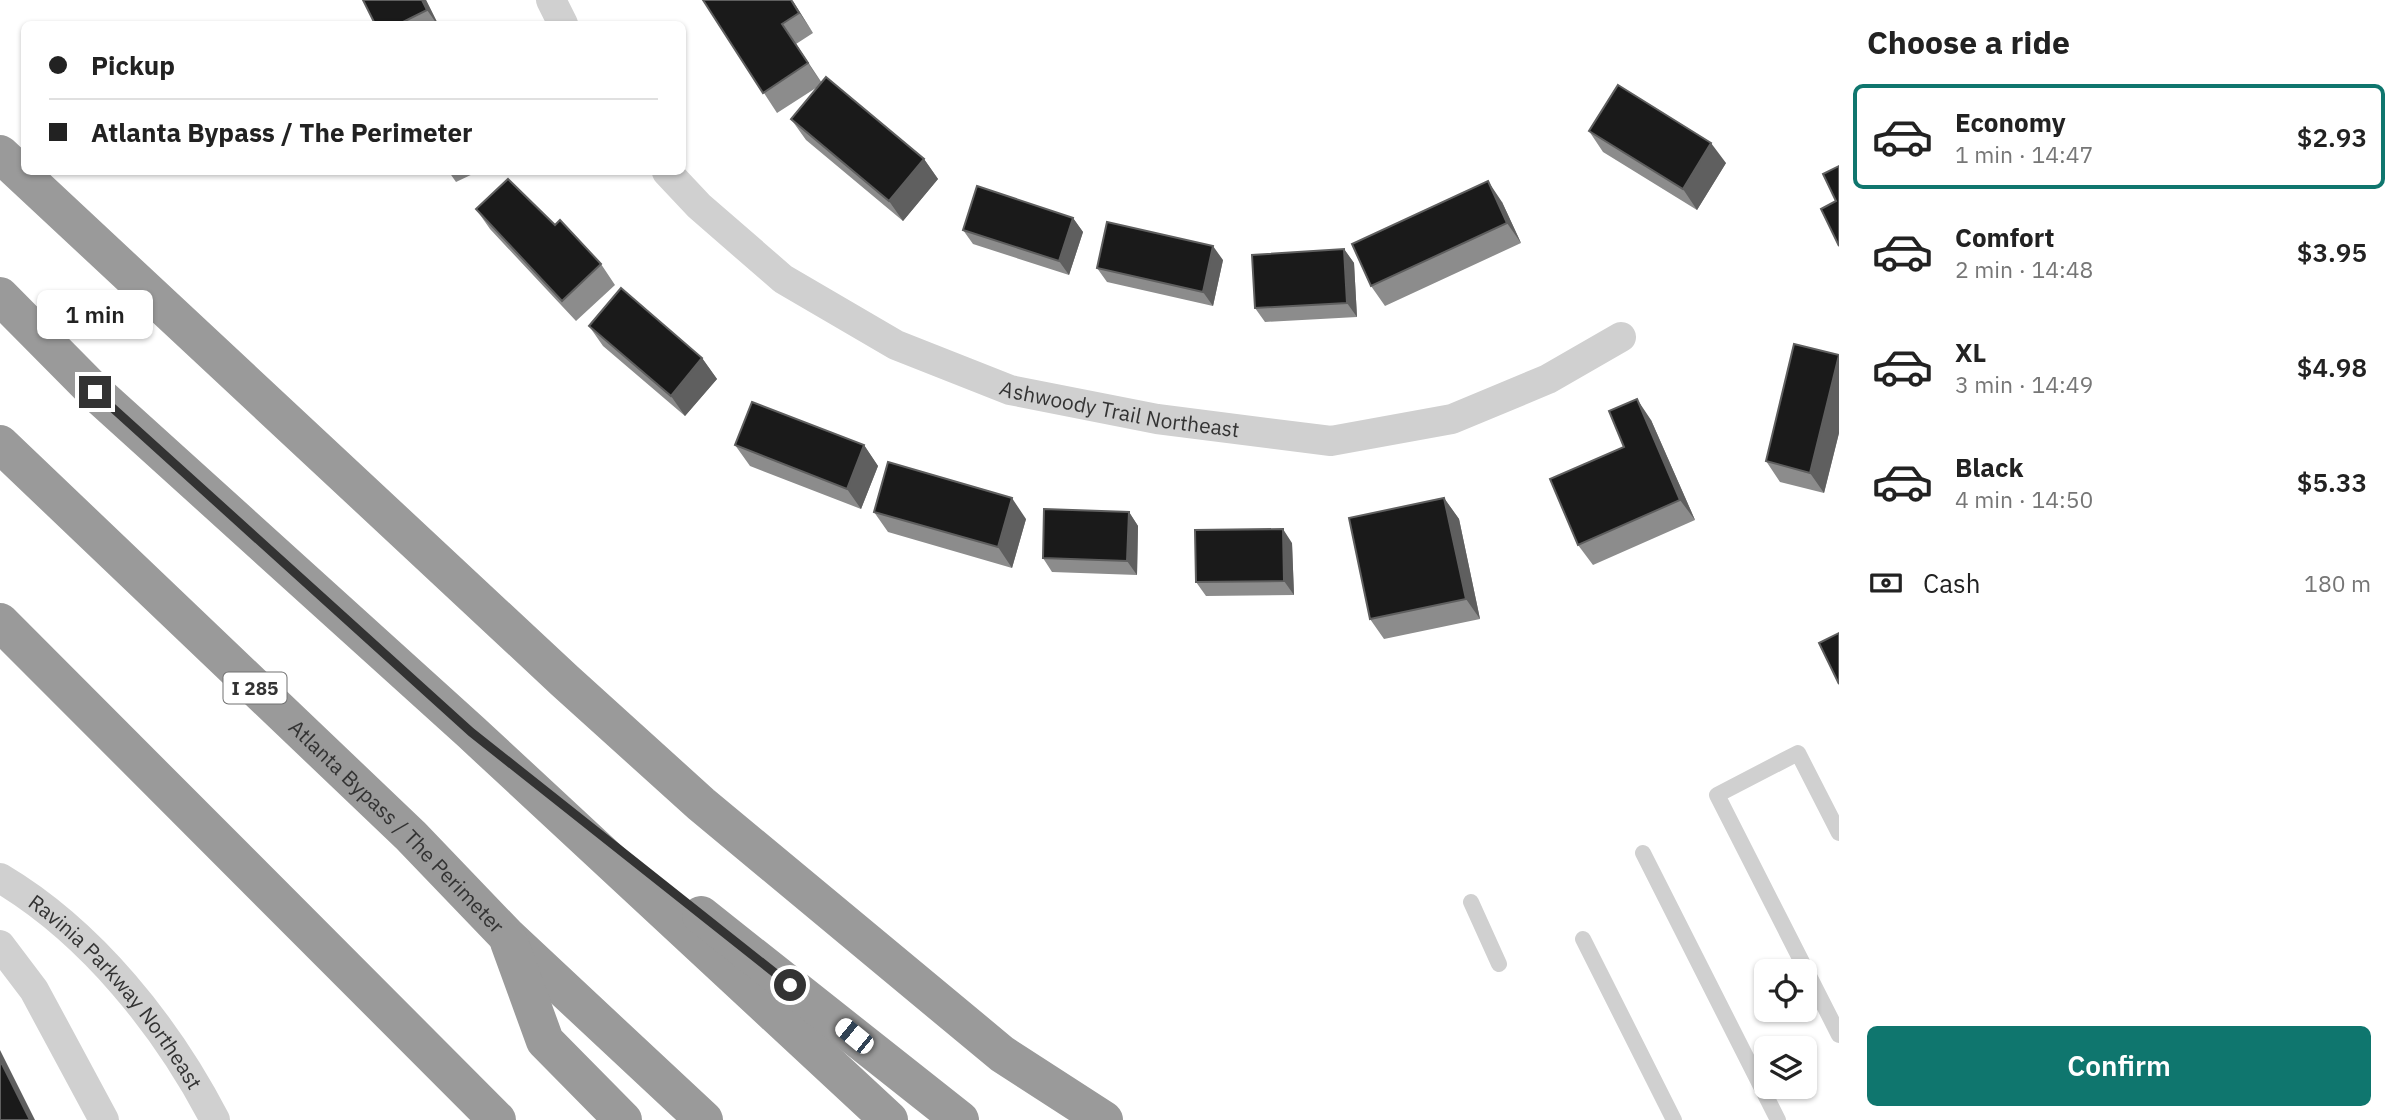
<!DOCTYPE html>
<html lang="en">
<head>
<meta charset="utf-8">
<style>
	:root { --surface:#fff; --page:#f6f6f6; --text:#222; --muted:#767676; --line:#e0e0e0; --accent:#0f766e }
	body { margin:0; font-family:"IBM Plex Sans",sans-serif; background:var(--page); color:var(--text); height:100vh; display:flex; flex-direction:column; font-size:26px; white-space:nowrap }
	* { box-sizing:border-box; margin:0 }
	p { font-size:23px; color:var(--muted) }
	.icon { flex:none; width:38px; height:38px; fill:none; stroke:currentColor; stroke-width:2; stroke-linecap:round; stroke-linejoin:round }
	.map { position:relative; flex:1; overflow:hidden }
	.side { display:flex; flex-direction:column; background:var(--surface); width:560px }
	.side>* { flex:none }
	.banner { position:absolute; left:21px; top:21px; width:665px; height:154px; border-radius:10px; box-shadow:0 2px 5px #0004; display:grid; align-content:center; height:154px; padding:0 28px; background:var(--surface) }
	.buttons { position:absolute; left:1754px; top:959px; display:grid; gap:14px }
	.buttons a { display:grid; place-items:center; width:63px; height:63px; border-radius:10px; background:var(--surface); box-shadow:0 2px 5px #0004; font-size:35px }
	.end { position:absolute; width:32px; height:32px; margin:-16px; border:9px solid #333; background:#fff; box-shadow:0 0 0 4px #fff }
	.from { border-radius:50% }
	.bubble { position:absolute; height:49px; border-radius:10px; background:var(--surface); box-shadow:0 2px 5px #0004; font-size:23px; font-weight:600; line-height:49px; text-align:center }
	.car { position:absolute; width:21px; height:42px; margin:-21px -10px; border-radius:9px; box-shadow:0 0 5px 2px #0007; background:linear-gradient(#fff 24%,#345 0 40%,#fff 0 76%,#345 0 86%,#fff 0) }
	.banner b { display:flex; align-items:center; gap:24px; height:66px; font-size:26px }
	.banner b+b { border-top:2px solid var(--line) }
	.banner i { width:18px; height:18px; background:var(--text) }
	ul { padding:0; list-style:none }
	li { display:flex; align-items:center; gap:21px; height:105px; margin:0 14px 10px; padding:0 14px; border:4px solid transparent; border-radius:10px }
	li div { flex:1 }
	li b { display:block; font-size:26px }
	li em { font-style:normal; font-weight:600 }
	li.active { border-color:var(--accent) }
	li>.icon { width:63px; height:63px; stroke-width:1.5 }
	h2 { padding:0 28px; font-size:32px; line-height:84px }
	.pay { display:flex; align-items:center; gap:18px; height:77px; padding:0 28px; font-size:26px }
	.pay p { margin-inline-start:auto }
	.button { display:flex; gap:14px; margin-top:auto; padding:14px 28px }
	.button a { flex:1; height:80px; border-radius:10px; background:var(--accent); color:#fff; font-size:28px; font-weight:600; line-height:80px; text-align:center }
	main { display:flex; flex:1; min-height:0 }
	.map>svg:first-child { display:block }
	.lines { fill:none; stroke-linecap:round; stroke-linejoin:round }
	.lane { stroke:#d0d0d0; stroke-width:16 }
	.street { stroke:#d0d0d0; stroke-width:30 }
	.highway { stroke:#9a9a9a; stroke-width:38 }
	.wall { fill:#8c8c8c }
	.shaded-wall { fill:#5f5f5f }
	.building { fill:#1a1a1a; stroke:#5f5f5f; stroke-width:2 }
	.route { stroke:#333; stroke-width:9 }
	.labels { text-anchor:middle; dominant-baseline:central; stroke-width:7; stroke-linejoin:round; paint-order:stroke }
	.shield { fill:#fff; stroke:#707070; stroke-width:2 }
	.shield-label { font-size:19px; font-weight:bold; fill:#333 }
	.street-label { font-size:21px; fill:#333; stroke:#fff }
</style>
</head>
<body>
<main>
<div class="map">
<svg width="1839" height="1120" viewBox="0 0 1839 1120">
	<rect width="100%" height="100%" fill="#fff"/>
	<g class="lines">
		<path class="lane" d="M1839,833L1798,753L1717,795L1839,1035
			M1643,853L1778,1120
			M1471,902L1499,964
			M1583,939L1674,1120"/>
		<g class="street">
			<path d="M551,0L563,24"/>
			<path id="s1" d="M667,172L699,206L783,279L896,345L1010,390L1157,419L1331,441L1452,419L1548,379L1621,337"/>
			<path id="s2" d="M0,878C91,932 167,1027 215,1120"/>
			<path d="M0,945L34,990L104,1120"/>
		</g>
		<g class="highway">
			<path d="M0,154L565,681L701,804L1002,1054L1104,1120"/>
			<path d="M0,296L95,392L471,732L889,1120"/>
			<path id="s3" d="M0,444L411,836L507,936L704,1120"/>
			<path d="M0,622L497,1120"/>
			<path d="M701,915L960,1120"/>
			<path d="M509,942L545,1041L623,1120"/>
		</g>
	</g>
	<path class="wall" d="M363,0H426L438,24H375Z
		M703,0H792L813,33L796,44L822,83L924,159L938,179L903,221L806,140L791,119L819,86L777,113Z
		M1589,131L1726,163L1697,210L1603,152Z
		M449,172H477L456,182Z
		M1502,202L1521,243L1385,306L1371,286Z
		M476,209L555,225L601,264L615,285L576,321L490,229Z
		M1073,218L1083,232L1069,275L973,244L963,230Z
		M1344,249L1354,263L1357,317L1265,322L1255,308Z
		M1223,260L1213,306L1107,282L1097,268Z
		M589,326L702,358L717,379L685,416L603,346Z
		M1839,356V433L1824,493L1780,482L1766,461Z
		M1651,420L1695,520L1593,565L1578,545L1624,447Z
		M735,445H864L878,466L861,509L750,466Z
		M1444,498L1459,519L1480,619L1384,639L1370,619Z
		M874,512L1026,519L1012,568L888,532Z
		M1129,512L1138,526L1137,575L1052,572L1043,558Z
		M1292,543L1294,595L1206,596L1196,582Z"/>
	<path class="shaded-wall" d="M422,0H426L438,24H437L427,10Z
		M791,0L793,1L813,33Z
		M782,24L796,44L822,84Z
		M1711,143L1726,163L1697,210L1683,189Z
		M924,159L938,179L903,221L889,201Z
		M1488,181L1502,202L1521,243L1507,223Z
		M1073,218L1083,232L1069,275L1059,261Z
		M1213,246L1223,260L1213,306L1203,292Z
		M1344,249L1354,263L1357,317L1347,303Z
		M1839,355V433L1824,493L1810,473Z
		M702,358L717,379L685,416L671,396Z
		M1637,399L1651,420L1695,520L1680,500Z
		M864,445L878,466L861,509L847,489Z
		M1012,498L1026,519L1012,568L998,547Z
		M1444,498L1459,519L1480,619L1466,599Z
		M1129,512L1138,526L1137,575L1127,561Z
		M1283,529L1292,543L1294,595L1284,581Z
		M0,1050L35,1120H30L0,1060Z"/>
	<path class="building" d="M363,0H422L427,10L399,24H375Z
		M703,0H791L799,13L782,24L808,63L763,93Z
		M826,77L924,159L889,201L791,119Z
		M1618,85L1711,143L1683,189L1589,131Z
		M1839,166V246L1821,209L1836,201L1823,174Z
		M508,179L555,225L560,220L601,264L562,301L476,209Z
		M1488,181L1507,223L1371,286L1352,244Z
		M977,186L1073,218L1059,261L963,230Z
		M1107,222L1213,246L1203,292L1097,268Z
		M1344,249L1347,303L1255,308L1252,255Z
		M621,288L702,358L671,396L589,326Z
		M1794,344L1839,355L1810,473L1766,461Z
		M1637,399L1680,500L1578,545L1550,479L1624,447L1609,411Z
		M752,402L864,445L847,489L735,445Z
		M888,462L1012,498L998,547L874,512Z
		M1444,498L1466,599L1370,619L1349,518Z
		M1044,509L1129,512L1127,561L1043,558Z
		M1283,529L1284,581L1196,582L1195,530Z
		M1839,633V684L1819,643Z
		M0,1060L30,1120H0Z"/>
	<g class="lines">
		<path class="route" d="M95,392L471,732L790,985"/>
	</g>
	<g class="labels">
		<rect class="shield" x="223.5" y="672.5" width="63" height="31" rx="5"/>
		<g class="shield-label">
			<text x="255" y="688">I 285</text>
		</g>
		<g class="street-label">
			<text stroke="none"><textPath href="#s1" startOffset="523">Ashwoody Trail Northeast</textPath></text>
			<text stroke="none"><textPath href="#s3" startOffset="551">Atlanta Bypass / The Perimeter</textPath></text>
			<text stroke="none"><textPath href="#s2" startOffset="164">Ravinia Parkway Northeast</textPath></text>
		</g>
	</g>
</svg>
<div class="buttons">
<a><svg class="icon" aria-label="locate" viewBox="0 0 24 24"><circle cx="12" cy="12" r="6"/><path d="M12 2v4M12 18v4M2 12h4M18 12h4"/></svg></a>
<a><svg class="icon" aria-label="layers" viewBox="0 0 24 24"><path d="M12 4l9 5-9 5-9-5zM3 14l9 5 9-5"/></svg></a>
</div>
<i class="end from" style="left:790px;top:985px"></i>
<i class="end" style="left:95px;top:392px"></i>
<div class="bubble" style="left:37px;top:290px;width:116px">1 min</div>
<i class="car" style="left:854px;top:1036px;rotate:309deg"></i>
<div class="banner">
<b><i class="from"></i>Pickup</b>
<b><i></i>Atlanta Bypass / The Perimeter</b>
</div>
</div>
<section class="side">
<h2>Choose a ride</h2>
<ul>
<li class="active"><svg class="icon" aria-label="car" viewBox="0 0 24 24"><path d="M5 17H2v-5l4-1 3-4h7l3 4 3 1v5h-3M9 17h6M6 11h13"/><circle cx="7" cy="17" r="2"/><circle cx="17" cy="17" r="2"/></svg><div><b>Economy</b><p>1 min · 14:47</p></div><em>$2.93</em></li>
<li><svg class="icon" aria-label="car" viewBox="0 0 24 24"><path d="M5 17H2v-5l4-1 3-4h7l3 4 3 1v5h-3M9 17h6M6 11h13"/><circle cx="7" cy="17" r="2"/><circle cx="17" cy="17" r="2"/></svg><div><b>Comfort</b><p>2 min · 14:48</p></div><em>$3.95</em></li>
<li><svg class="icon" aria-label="car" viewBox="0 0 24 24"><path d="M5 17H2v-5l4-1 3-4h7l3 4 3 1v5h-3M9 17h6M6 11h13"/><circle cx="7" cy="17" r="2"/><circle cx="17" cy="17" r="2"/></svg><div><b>XL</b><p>3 min · 14:49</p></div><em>$4.98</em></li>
<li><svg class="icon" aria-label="car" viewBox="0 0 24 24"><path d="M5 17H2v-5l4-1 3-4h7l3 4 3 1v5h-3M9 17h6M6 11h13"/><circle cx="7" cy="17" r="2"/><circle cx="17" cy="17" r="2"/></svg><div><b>Black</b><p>4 min · 14:50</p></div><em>$5.33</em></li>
</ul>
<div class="pay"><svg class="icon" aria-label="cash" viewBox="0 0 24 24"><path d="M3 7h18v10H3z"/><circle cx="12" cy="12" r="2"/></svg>Cash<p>180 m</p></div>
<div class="button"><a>Confirm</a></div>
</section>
</main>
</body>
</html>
